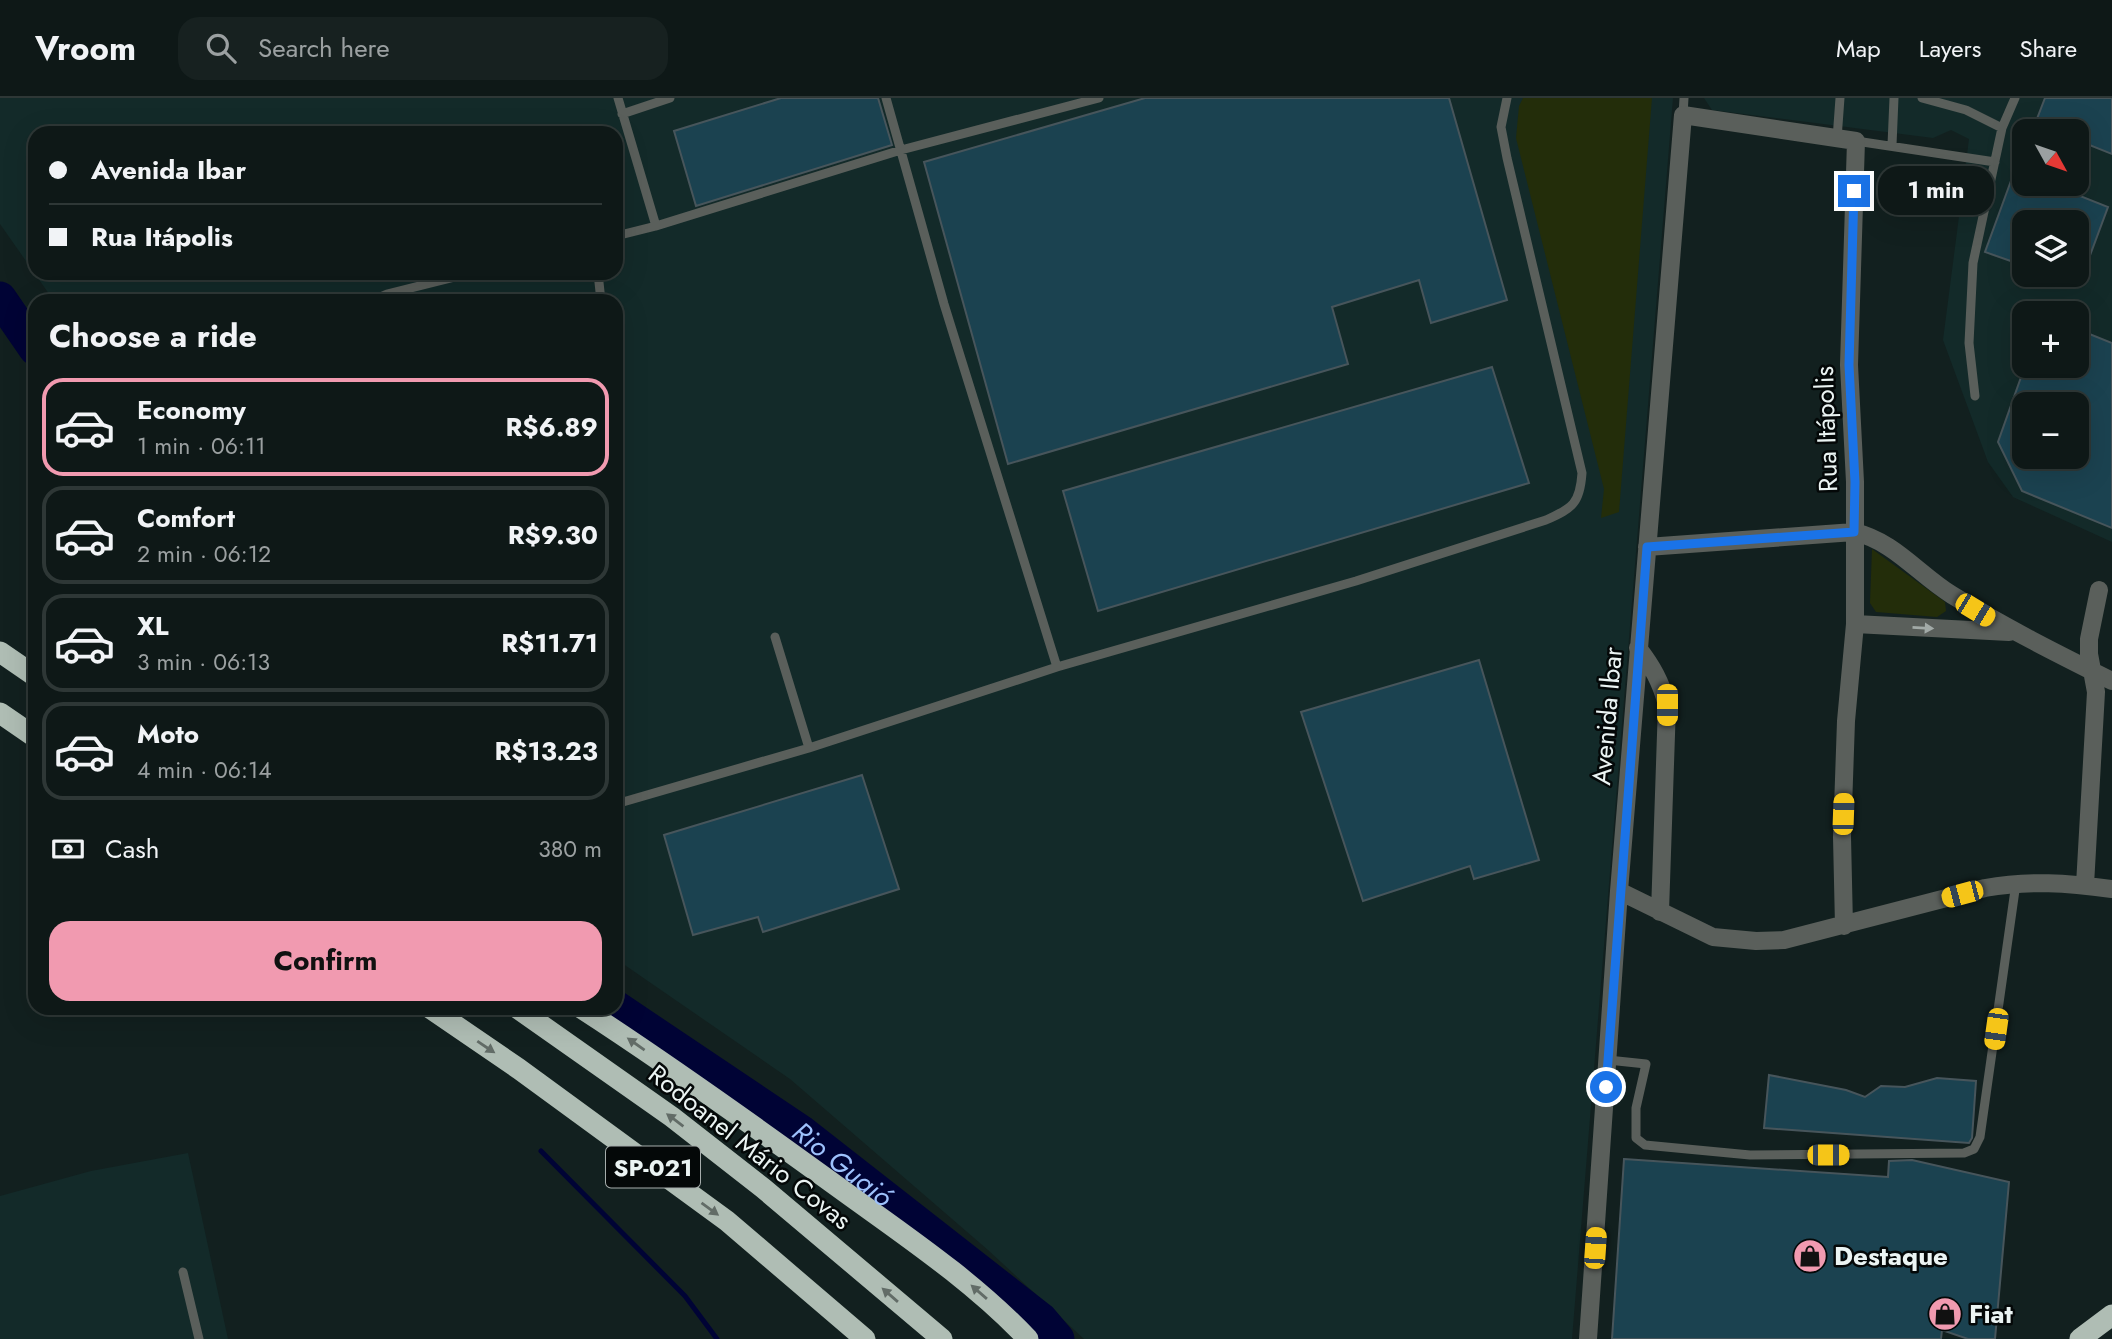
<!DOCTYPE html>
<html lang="en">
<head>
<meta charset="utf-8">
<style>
	:root { --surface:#0e1817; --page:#172120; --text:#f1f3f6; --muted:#9ba0a1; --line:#2e3736; --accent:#f19ab0 }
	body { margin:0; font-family:Jost,sans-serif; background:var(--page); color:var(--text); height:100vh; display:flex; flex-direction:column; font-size:26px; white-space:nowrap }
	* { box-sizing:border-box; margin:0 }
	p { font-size:23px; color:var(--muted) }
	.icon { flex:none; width:38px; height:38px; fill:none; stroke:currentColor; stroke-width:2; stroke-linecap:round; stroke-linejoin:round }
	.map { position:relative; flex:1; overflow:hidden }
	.details { position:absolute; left:28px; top:196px; width:595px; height:721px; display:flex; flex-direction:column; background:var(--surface); border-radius:21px; box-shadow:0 7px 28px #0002,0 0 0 2px var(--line) }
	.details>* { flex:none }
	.guide { position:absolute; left:28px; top:28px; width:595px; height:154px; border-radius:21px; box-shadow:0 7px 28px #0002,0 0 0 2px var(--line); display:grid; align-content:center; height:154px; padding:0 21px; background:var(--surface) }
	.needle { width:46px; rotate:130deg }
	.controls { position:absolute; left:2012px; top:21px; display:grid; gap:14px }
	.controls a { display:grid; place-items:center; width:77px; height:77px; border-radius:14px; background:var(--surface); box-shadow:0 7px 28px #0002,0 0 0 2px var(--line); font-size:35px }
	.end { position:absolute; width:32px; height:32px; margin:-16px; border:9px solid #1a73e8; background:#fff; box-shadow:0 0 0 4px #fff }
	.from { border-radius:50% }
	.bubble { position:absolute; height:49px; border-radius:21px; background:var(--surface); box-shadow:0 7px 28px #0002,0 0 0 2px var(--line); font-size:23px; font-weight:700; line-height:49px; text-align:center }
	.car { position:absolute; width:21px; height:42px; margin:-21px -10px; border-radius:9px; box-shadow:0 0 5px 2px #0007; background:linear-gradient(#f5c518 24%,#345 0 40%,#f5c518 0 76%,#345 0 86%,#f5c518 0) }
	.guide b { display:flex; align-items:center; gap:24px; height:66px; font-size:26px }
	.guide b+b { border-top:2px solid var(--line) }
	.guide i { width:18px; height:18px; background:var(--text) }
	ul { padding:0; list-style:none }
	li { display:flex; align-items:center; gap:21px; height:98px; margin:0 14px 10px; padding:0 7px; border:4px solid var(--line); border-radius:21px }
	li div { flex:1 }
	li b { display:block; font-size:26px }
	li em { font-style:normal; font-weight:700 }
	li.on { border-color:var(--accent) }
	li>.icon { width:63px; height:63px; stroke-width:1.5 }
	h2 { padding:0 21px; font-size:32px; line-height:84px }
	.pay { display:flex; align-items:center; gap:18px; height:77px; padding:0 21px; font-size:26px }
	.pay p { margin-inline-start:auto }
	.action { display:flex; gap:14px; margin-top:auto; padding:14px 21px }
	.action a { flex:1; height:80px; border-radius:21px; background:var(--accent); color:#111; font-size:28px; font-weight:700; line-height:80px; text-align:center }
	header { display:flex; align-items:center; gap:42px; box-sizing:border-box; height:98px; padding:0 35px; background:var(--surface); border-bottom:2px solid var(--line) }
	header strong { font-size:33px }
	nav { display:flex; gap:38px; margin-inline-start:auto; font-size:24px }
	.search { width:490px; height:63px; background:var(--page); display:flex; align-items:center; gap:18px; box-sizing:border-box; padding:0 24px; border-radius:21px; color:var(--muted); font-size:26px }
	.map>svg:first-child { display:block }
	.built { fill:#132a29; fill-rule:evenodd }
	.green { fill:#232d0a }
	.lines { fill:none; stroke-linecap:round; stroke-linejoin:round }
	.stream { stroke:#000335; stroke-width:5 }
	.river { stroke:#000335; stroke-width:33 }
	.building { fill:#1b4250; stroke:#47555b; stroke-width:2; fill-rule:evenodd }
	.lane { stroke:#5a5f5b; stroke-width:9 }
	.street { stroke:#5a5f5b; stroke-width:18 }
	.highway { stroke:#afbdb4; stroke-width:21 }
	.oneway { fill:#a2aaa7 }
	.oneway2 { fill:#626c67 }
	.route { stroke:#1a73e8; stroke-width:9 }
	.labels { text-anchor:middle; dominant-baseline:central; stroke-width:5; stroke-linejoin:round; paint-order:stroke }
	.shield { fill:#040808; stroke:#a6adac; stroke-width:2 }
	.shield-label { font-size:24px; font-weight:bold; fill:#ebf4f3 }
	.street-label { font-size:26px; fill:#ebf4f3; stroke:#040808 }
	.poi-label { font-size:26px; font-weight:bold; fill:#ebf4f3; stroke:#040808; text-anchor:start }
	.water-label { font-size:28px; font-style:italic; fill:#9dc1fc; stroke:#040808 }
</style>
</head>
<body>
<header>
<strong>Vroom</strong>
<div class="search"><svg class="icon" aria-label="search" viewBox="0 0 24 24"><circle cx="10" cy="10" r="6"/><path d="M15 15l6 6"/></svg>Search here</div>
<nav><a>Map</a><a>Layers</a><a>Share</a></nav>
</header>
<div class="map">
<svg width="2112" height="1241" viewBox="0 0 2112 1241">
	<rect width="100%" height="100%" fill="#12201f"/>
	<path class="built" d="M0,0H1673L1572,1241H1084L988,1152L790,981L616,861V203H54L0,126ZM35,35H616V175H35Z
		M1704,0H2112V444L2013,399L1988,364L1943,242L1969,41L1951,32L1933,40L1712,12ZM2025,33H2077V86H2025ZM2025,124H2077V177H2025ZM2025,215H2077V268H2025ZM2025,306H2077V359H2025Z
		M188,1055L228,1241H0V1098L91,1073Z"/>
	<path class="green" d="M1523,0H1652L1619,414L1601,420L1604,391L1516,40L1519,8Z
		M1872,451L1945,504L1946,513L1937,519L1876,514L1870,505Z"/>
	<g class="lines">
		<path class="stream" d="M541,1053L685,1198L717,1241"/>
		<g class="river">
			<path d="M0,200L35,251"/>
			<path id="s1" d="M616,909L802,1034L1041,1221L1058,1241"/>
		</g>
	</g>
	<path class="building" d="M781,0H878L892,47L696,108L674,33Z
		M1145,0H1449L1507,202L1431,225L1419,182L1332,209L1348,266L1008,366L924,64Z
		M2045,0H2112V56L2077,42V33H2055L2035,26Z
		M2023,50L2025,86H2050L2108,109L2079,187L2077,124H2025V168L1985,154Z
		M2077,231L2112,245V430L2022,393L1998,344L2025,268H2077ZM2025,306H2077V359H2025Z
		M1492,269L1529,385L1098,513L1063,393Z
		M1479,562L1539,762L1474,781L1470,768L1363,803L1301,614Z
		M862,677L899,791L763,834L758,819L693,837L664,737Z
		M1769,977L1846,992L1865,999L1881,988L1905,989L1937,980L1976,983L1972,1040L1969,1045L1764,1030Z
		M1624,1061L1888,1079L1889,1063L1912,1062L2009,1084L1995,1241H1968L1942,1232L1941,1241H1612Z"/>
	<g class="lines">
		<path class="lane" d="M618,0L656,128
			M886,0L944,206L1057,569
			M1922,0L1966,12L2002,30
			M622,16L670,0
			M1683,17L1684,0
			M1837,41L1840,0
			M1856,43L1995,64
			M1892,47L1894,0
			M616,138L656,128L901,52L1099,0
			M598,175L601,203
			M371,203L387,196L471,175
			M1975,298L1969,245L1973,165L2002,30L2015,0
			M616,348V364
			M775,539L809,650
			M616,706L809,650L1057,569L1356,483L1546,422C1573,410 1580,405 1582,375L1507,60L1501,29L1507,0
			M1608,962L1646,966L1636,1010V1040L1645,1047L1750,1057L1964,1055L1974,1051L1980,1039L2016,785
			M183,1174L199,1241"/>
		<path class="street" d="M1647,449L1854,434C1894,443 1918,476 1952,497C2004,529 2058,556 2112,583
			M1855,526L2009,534
			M1638,550C1652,568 1661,584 1667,607L1660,814
			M2085,787L2096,594L2089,556V541L2099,492
			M1619,793L1713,839L1756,843L1784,842L1985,790C2029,782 2068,785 2112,791
			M1588,1241L1619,793L1683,17L1856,43L1849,267L1855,384V526L1846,623L1842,739L1844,828"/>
		<path class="highway" d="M0,554L35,578
			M0,615L35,639
			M430,910L519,971L727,1123L865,1241
			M517,910L672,1019L763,1090L942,1241
			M581,910C669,967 754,1028 838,1089C904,1137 972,1182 1028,1241
			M2080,1241L2112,1217"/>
	</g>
	<defs><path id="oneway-solid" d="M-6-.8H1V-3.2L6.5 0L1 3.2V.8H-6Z" transform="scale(1.75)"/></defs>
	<use class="oneway" href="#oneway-solid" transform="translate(1923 530) rotate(3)"/>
	<g class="oneway2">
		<use href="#oneway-solid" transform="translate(636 946) rotate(-145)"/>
		<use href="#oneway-solid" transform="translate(486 949) rotate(34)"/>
		<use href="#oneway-solid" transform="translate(675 1022) rotate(-143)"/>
		<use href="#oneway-solid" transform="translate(710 1111) rotate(36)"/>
		<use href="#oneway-solid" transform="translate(979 1194) rotate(-139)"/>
		<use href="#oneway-solid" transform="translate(890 1197) rotate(-139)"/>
	</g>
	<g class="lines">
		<path class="route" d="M1606,989L1647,449L1854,434L1855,384L1849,267L1854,93"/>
	</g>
	<defs>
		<g id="shop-disc" transform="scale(1.75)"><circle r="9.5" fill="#f19ab0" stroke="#040808"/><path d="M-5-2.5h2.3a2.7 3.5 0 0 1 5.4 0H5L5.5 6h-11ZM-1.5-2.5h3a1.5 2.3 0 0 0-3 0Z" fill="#111"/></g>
	</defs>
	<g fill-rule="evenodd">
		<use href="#shop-disc" x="1810" y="1158"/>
		<use href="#shop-disc" x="1945" y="1216"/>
	</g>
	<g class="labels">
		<rect class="shield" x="606" y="1048.5" width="94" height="41" rx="5"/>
		<g class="shield-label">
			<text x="653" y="1069">SP-021</text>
		</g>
		<g class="street-label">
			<text transform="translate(1826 331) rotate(-92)">Rua Itápolis</text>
			<text transform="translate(1607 618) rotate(-85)">Avenida Ibar</text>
			<text transform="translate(750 1049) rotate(38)">Rodoanel Mário Covas</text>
		</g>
		<g class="poi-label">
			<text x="1834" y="1158">Destaque</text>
			<text x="1969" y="1216">Fiat</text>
		</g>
		<g class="water-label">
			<text stroke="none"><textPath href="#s1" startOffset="276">Rio Guaió</textPath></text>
		</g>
	</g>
</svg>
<div class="controls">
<a><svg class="needle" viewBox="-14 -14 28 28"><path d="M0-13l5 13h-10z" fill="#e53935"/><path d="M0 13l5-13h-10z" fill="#9ba0a1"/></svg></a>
<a><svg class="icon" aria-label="layers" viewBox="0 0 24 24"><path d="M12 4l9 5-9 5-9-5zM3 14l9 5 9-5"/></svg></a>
<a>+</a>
<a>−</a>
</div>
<i class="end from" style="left:1606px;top:989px"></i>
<i class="end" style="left:1854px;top:93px"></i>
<div class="bubble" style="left:1878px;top:68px;width:116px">1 min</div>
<i class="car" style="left:1975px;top:512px;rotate:121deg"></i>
<i class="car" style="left:1667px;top:607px;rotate:180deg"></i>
<i class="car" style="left:1843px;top:716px;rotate:2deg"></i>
<i class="car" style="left:1962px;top:796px;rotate:255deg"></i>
<i class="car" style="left:1996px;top:931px;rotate:188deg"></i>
<i class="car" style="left:1828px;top:1057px;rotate:90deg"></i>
<i class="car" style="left:1595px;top:1150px;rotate:4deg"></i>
<div class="guide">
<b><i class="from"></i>Avenida Ibar</b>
<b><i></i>Rua Itápolis</b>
</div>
<section class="details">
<h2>Choose a ride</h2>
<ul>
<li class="on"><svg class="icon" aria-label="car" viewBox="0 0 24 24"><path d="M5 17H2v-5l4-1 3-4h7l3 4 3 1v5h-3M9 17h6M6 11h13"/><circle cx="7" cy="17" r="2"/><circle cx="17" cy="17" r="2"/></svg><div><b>Economy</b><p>1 min · 06:11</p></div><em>R$6.89</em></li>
<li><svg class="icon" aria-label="car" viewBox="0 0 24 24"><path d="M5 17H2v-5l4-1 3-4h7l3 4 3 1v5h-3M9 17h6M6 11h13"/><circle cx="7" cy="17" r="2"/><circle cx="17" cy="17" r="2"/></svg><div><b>Comfort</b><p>2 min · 06:12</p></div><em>R$9.30</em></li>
<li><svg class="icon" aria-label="car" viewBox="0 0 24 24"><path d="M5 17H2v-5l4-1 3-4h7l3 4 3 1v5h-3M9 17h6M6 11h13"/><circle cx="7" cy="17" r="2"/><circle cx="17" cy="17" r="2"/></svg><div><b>XL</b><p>3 min · 06:13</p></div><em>R$11.71</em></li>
<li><svg class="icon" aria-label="car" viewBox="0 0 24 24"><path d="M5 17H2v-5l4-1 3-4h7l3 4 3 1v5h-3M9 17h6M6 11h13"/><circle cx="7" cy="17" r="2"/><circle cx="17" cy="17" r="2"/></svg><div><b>Moto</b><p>4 min · 06:14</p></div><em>R$13.23</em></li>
</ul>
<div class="pay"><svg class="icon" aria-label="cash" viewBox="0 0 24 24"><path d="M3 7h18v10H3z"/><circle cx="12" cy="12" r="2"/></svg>Cash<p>380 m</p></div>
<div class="action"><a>Confirm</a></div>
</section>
</div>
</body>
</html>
